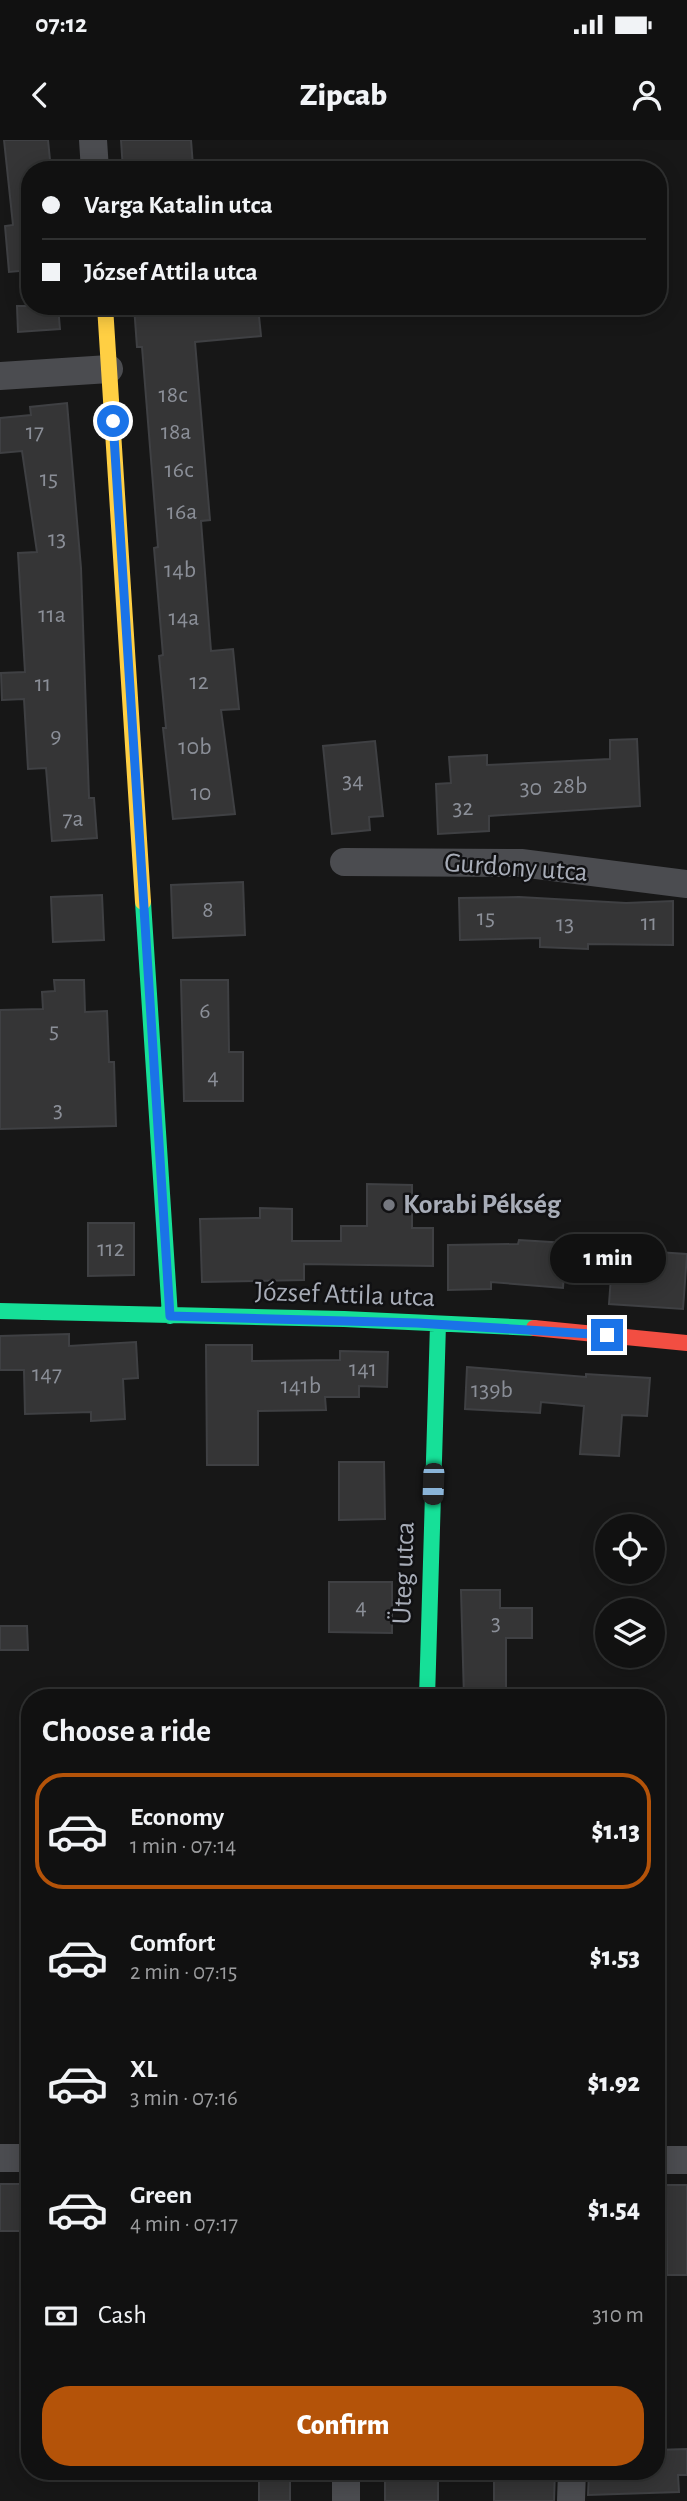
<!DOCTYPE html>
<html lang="en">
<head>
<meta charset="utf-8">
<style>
	:root { --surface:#111; --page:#1a1a1a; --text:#f1f3f6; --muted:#9c9d9f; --line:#303131; --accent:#b45309 }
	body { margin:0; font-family:"Alegreya Sans",sans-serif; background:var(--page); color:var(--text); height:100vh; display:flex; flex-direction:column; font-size:26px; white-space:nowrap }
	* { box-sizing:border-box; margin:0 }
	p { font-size:23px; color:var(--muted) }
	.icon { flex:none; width:38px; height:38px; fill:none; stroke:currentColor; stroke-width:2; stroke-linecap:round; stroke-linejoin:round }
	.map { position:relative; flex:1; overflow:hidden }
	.panel { position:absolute; left:21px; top:1549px; width:644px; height:791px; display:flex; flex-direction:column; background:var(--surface); border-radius:28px; box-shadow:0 4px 18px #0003,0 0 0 2px var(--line) }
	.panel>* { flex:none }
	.banner { position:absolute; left:21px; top:21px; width:646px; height:154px; border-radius:28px; box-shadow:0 4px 18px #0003,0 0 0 2px var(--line); display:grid; align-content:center; height:154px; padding:0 21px; background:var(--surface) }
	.buttons { position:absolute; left:595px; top:1374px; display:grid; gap:14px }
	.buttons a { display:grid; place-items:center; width:70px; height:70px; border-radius:50%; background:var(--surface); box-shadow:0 4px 18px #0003,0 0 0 2px var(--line); font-size:35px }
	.end { position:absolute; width:32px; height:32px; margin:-16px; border:9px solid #1a73e8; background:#fff; box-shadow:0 0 0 4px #fff }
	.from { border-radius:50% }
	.bubble { position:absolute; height:49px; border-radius:24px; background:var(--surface); box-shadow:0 4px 18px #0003,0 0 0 2px var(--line); font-size:23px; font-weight:800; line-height:49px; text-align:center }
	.car { position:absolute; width:21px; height:42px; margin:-21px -10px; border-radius:9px; box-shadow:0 0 5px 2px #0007; background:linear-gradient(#222 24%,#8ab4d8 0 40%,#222 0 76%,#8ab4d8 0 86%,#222 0) }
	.banner b { display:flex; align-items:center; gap:24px; height:66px; font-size:26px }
	.banner b+b { border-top:2px solid var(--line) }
	.banner i { width:18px; height:18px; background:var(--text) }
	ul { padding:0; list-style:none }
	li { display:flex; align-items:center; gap:21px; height:116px; margin:0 14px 10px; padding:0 7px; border:4px solid transparent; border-radius:28px }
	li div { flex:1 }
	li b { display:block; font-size:26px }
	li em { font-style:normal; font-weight:800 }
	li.active { border-color:var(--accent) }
	li>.icon { width:63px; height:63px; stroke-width:1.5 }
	h2 { padding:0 21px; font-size:32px; line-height:84px }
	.pay { display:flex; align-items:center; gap:18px; height:77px; padding:0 21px; font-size:26px }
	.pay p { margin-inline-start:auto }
	.action { display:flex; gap:14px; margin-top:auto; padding:14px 21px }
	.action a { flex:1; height:80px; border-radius:28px; background:var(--accent); color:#fff; font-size:28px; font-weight:800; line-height:80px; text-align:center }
	.status { display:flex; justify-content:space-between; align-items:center; height:49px; padding:0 35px; background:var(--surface); direction:ltr }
	.status svg { height:19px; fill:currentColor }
	header { display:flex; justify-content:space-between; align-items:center; height:91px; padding:0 21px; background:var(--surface); font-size:32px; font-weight:800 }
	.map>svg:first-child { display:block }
	.building { fill:#353536; stroke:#3f4043; stroke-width:2 }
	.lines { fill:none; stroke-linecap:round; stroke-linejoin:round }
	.street { stroke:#4b4c50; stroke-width:28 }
	.fast { stroke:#16e098; stroke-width:16 }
	.slow { stroke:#ffcf43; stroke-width:16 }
	.jam { stroke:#f24e42; stroke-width:16 }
	.route { stroke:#1a73e8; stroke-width:9 }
	.poi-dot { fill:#757880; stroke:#111113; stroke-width:2.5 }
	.labels { text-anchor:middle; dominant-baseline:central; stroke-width:5; stroke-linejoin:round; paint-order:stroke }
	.number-label { font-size:24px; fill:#8b8f98 }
	.street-label { font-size:28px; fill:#a8adb8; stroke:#111113 }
	.poi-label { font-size:28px; font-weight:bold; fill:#a8adb8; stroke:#111113; text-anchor:start }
</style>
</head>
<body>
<div class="status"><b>07:12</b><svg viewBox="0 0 49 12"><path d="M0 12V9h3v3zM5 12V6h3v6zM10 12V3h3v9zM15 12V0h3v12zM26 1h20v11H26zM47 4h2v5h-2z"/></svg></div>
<header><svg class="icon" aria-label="back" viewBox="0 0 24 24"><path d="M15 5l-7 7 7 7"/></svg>Zipcab<svg class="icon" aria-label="person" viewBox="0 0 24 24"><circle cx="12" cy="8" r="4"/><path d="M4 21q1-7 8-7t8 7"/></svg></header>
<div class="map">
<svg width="687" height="2361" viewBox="0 0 687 2361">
	<rect width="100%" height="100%" fill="#171717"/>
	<path class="building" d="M4,0H48L51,30H30V130L9,132L5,86L13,85Z
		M121,0H191L193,26L179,30H123Z
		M17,166H58L60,189L18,192Z
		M134,166H258L261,196L195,202L210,380L201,381L211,511L233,509L239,569L221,570L235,674L173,679L163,588H166L159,516L163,515L154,408L158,407L142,207H137Z
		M67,263L81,428L89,658H94L97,698L52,701L46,628L28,629L24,559L2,560L1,533L25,532L18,413L37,412L22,311L0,313V278L31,275L30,267Z
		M637,599L640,666L489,676V691L438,694L436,644L451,643L449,617L487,615V625L610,619V600Z
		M375,601L383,676L369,677L370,690L332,694L323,606Z
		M243,742L245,795L173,798L171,745Z
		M102,755L104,800L53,802L51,757Z
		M519,757L626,763L673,761V805L588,804V809L540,807V798L460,800L459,758Z
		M54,840H84L85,872L107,871L109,922H114L116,986L0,989V870L43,869L42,852L55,851Z
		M181,840H228L229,912H243V961H184Z
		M367,1044L412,1045V1088H433V1126L304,1124V1140L202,1142L200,1079L260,1078V1068L292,1069V1101H341V1086H367Z
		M88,1083H134V1135L88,1136Z
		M519,1100L566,1103L563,1148L491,1142V1149L448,1150V1105L518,1104Z
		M613,1109L687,1114L683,1169L609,1164Z
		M69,1194V1206L136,1202L138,1238L123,1239L125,1279L91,1281V1272L25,1274L24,1230H0V1196Z
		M206,1205H252V1221L340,1220V1211L388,1212L387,1247L359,1246V1257H325L326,1270L258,1271V1325H207Z
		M467,1227L586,1237V1234L650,1238L647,1276L622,1275L619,1316L580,1314L584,1266L541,1262L540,1273L465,1269Z
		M339,1322H384L385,1379L339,1380Z
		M329,1442H392V1493L329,1492Z
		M461,1450H500V1468H532V1498H506V1558H464Z
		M0,1486H27L28,1510H0Z
		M0,2044H30V2091H0Z
		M666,2045H687V2135H667Z
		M687,2309V2335H678L679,2352L588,2355L589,2331H656V2310Z
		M259,2331H290V2361H259Z
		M385,2331H438V2361H385Z
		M494,2331H555L554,2361H494Z"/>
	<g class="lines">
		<path class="street" d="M93,0L95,30
			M0,236L109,229
			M344,722L521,723L687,744
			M0,2018H30
			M656,2020H687
			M346,2331V2361
			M571,2361L572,2331"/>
		<path class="fast" d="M143,762L170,1176
			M0,1171L344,1179L534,1188
			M427,1558L438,1184"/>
		<path class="slow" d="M105,166L143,762"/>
		<path class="jam" d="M534,1188L687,1203"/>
	</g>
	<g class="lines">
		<path class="route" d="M113,281L170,1176L417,1183L607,1195"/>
	</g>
	<circle class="poi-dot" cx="389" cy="1065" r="7"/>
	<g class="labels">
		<g class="number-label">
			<text x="173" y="255">18c</text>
			<text x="35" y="292">17</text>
			<text x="176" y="292">18a</text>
			<text x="179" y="330">16c</text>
			<text x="49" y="339">15</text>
			<text x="182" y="372">16a</text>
			<text x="57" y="399">13</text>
			<text x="180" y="430">14b</text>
			<text x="52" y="475">11a</text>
			<text x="184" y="478">14a</text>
			<text x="199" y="542">12</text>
			<text x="43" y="544">11</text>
			<text x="56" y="596">9</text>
			<text x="195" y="607">10b</text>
			<text x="353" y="641">34</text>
			<text x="570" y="646">28b</text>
			<text x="531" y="648">30</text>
			<text x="201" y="653">10</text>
			<text x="463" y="668">32</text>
			<text x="73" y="679">7a</text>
			<text x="208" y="770">8</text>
			<text x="486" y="778">15</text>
			<text x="649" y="783">11</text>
			<text x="565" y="784">13</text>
			<text x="205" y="871">6</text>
			<text x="54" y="891">5</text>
			<text x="213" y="937">4</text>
			<text x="58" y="970">3</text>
			<text x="111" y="1109">112</text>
			<text x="363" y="1229">141</text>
			<text x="47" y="1234">147</text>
			<text x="301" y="1246">141b</text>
			<text x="492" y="1250">139b</text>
			<text x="361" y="1467">4</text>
			<text x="496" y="1483">3</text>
		</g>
		<g class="street-label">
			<text transform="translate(516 728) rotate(4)">Gurdony utca</text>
			<text transform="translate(345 1155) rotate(2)">József Attila utca</text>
			<text transform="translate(404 1433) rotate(-88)">Üteg utca</text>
		</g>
		<g class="poi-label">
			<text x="403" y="1065">Korabi Pékség</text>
		</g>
	</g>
</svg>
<div class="buttons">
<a><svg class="icon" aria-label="locate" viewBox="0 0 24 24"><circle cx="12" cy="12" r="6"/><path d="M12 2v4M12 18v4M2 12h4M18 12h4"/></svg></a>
<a><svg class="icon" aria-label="layers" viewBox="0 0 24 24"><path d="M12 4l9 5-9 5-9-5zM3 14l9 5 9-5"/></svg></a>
</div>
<i class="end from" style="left:113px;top:281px"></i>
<i class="end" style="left:607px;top:1195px"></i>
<div class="bubble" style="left:550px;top:1094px;width:116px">1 min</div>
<i class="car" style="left:433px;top:1344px;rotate:182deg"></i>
<div class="banner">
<b><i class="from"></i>Varga Katalin utca</b>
<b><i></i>József Attila utca</b>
</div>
<section class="panel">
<h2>Choose a ride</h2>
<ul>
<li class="active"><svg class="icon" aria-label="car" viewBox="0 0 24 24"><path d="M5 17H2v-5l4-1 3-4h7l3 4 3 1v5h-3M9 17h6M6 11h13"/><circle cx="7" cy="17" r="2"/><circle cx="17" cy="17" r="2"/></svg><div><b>Economy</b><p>1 min · 07:14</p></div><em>$1.13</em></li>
<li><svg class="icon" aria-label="car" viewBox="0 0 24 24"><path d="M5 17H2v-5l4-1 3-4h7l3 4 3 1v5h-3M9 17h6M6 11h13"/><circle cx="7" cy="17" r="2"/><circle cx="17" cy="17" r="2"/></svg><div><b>Comfort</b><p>2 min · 07:15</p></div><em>$1.53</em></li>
<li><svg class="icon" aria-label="car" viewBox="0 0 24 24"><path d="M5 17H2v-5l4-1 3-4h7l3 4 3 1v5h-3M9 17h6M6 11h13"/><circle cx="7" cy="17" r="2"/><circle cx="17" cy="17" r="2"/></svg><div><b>XL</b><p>3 min · 07:16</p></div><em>$1.92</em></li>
<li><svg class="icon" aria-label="car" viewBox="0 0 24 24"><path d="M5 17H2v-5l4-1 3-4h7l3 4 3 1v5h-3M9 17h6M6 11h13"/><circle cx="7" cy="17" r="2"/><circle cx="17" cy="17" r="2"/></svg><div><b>Green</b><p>4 min · 07:17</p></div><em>$1.54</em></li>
</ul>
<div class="pay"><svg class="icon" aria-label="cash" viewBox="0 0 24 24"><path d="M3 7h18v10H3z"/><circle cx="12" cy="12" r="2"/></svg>Cash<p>310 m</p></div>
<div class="action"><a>Confirm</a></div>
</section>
</div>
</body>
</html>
